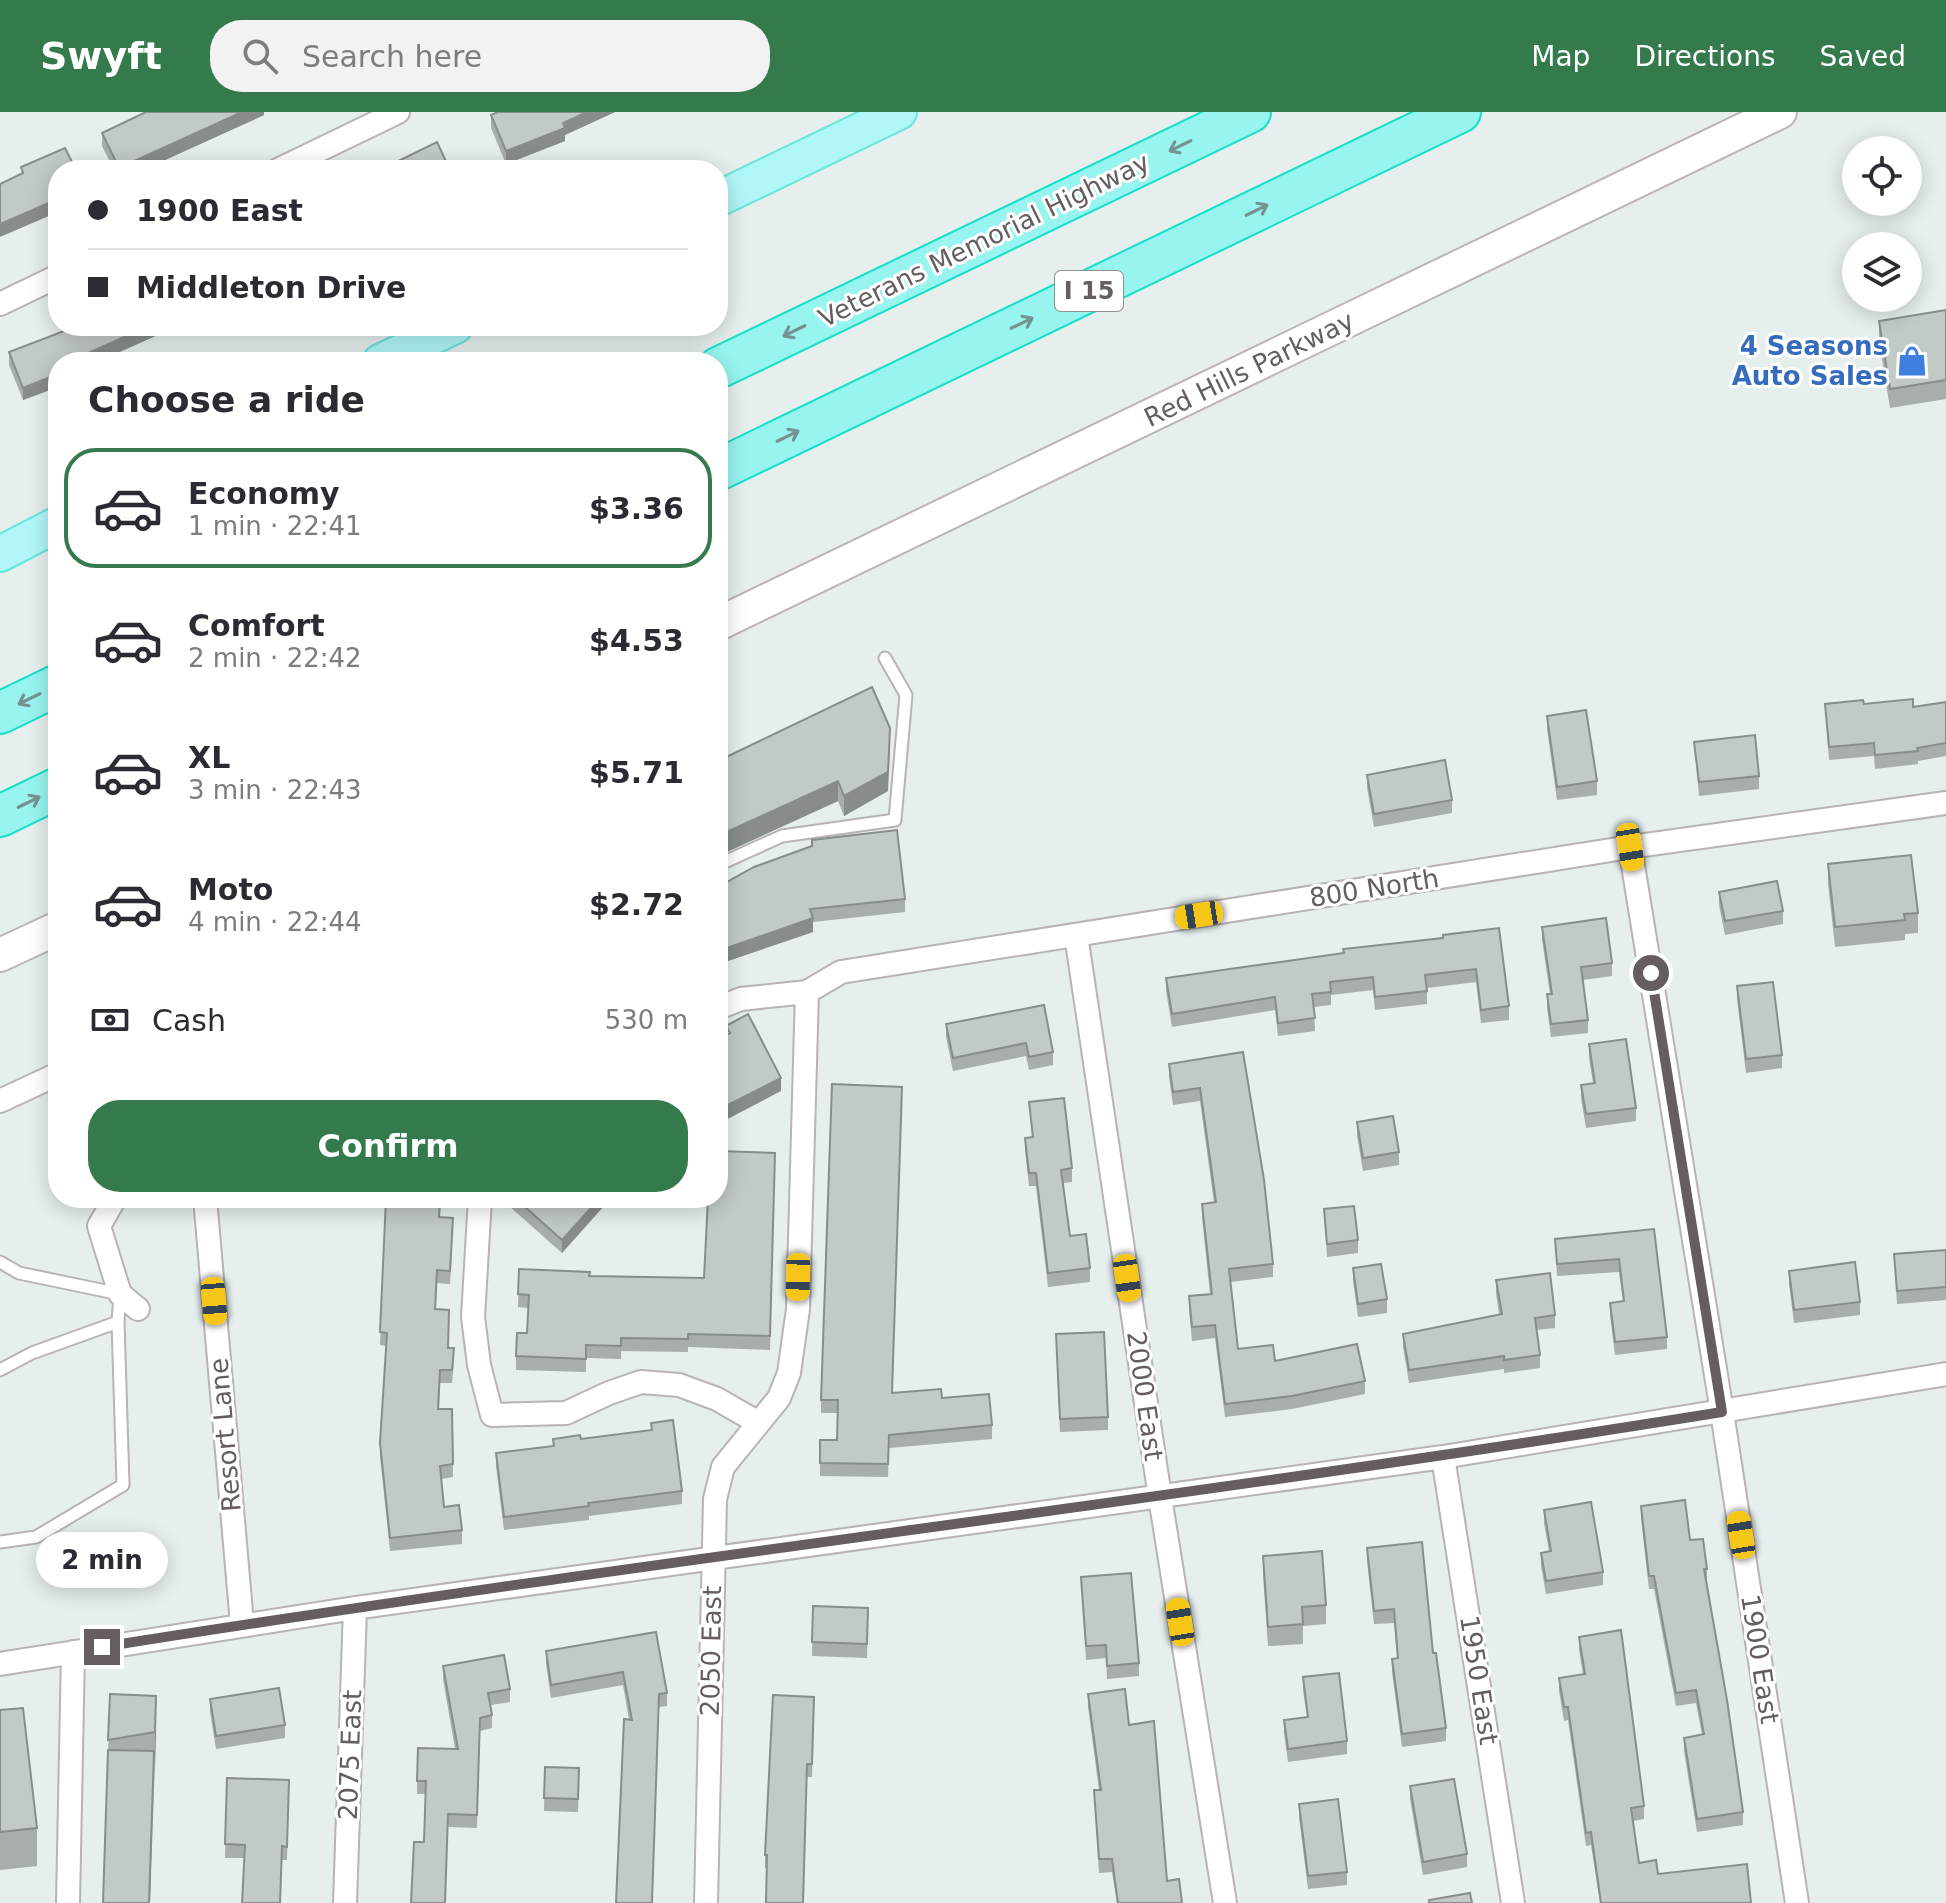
<!DOCTYPE html>
<html lang="en">
<head>
<meta charset="utf-8">
<style>
	:root { --surface:#fff; --page:#f2f2f3; --text:#2b2b33; --muted:#7c7c81; --line:#e1e1e2; --accent:#347a4c }
	body { margin:0; font-family:"DejaVu Sans",sans-serif; background:var(--page); color:var(--text); height:100vh; display:flex; flex-direction:column; font-size:30px; white-space:nowrap }
	* { box-sizing:border-box; margin:0 }
	p { font-size:26px; color:var(--muted) }
	.icon { flex:none; width:44px; height:44px; fill:none; stroke:currentColor; stroke-width:2; stroke-linecap:round; stroke-linejoin:round }
	.map { position:relative; flex:1; overflow:hidden }
	.panel { position:absolute; left:48px; top:240px; width:680px; height:856px; display:flex; flex-direction:column; background:var(--surface); border-radius:32px; box-shadow:0 4px 20px #0003 }
	.panel>* { flex:none }
	.top-card { position:absolute; left:48px; top:48px; width:680px; height:176px; border-radius:32px; box-shadow:0 4px 20px #0003; display:grid; align-content:center; height:176px; padding:0 40px; background:var(--surface) }
	.tools { position:absolute; left:1842px; top:24px; display:grid; gap:16px }
	.tools a { display:grid; place-items:center; width:80px; height:80px; border-radius:50%; background:var(--surface); box-shadow:0 4px 20px #0003; font-size:40px }
	.end { position:absolute; width:36px; height:36px; margin:-18px; border:10px solid #655d5f; background:#fff; box-shadow:0 0 0 4px #fff }
	.from { border-radius:50% }
	.bubble { position:absolute; height:56px; border-radius:28px; background:var(--surface); box-shadow:0 4px 20px #0003; font-size:26px; font-weight:800; line-height:56px; text-align:center }
	.car { position:absolute; width:24px; height:48px; margin:-24px -12px; border-radius:10px; box-shadow:0 0 6px 2px #0007; background:linear-gradient(#f5c518 24%,#345 0 40%,#f5c518 0 76%,#345 0 86%,#f5c518 0) }
	.top-card b { display:flex; align-items:center; gap:28px; height:76px; font-size:30px }
	.top-card b+b { border-top:2px solid var(--line) }
	.top-card i { width:20px; height:20px; background:var(--text) }
	ul { padding:0; list-style:none }
	li { display:flex; align-items:center; gap:24px; height:120px; margin:0 16px 12px; padding:0 24px; border:4px solid transparent; border-radius:32px }
	li div { flex:1 }
	li b { display:block; font-size:30px }
	li em { font-style:normal; font-weight:800 }
	li.selected { border-color:var(--accent) }
	li>.icon { width:72px; height:72px; stroke-width:1.5 }
	h2 { padding:0 40px; font-size:36px; line-height:96px }
	.pay { display:flex; align-items:center; gap:20px; height:88px; padding:0 40px; font-size:30px }
	.pay p { margin-inline-start:auto }
	.action { display:flex; gap:16px; margin-top:auto; padding:16px 40px }
	.action a { flex:1; height:92px; border-radius:32px; background:var(--accent); color:#fff; font-size:32px; font-weight:800; line-height:92px; text-align:center }
	header { display:flex; align-items:center; gap:48px; box-sizing:border-box; height:112px; padding:0 40px; background:var(--accent); color:#fff }
	header strong { font-size:38px }
	nav { display:flex; gap:44px; margin-inline-start:auto; font-size:28px }
	.search { width:560px; height:72px; background:var(--page); display:flex; align-items:center; gap:20px; box-sizing:border-box; padding:0 28px; border-radius:32px; color:var(--muted); font-size:30px }
	.map>svg:first-child { display:block }
	.lines { fill:none; stroke-linecap:round; stroke-linejoin:round }
	.service-casing { stroke:#b9b3b4; stroke-width:15 }
	.minor-casing { stroke:#b9b3b4; stroke-width:26 }
	.secondary-casing { stroke:#bcb4b6; stroke-width:36 }
	.primary-casing { stroke:#67e6db; stroke-width:38 }
	.motorway-casing { stroke:#14e0c8; stroke-width:44 }
	.service { stroke:#fff; stroke-width:11 }
	.minor { stroke:#fff; stroke-width:22 }
	.secondary { stroke:#fff; stroke-width:32 }
	.primary { stroke:#b1f6f8; stroke-width:34 }
	.motorway { stroke:#97f4ef; stroke-width:40 }
	.wall { fill:#a7aeac }
	.shaded-wall { fill:#888d8c }
	.building { fill:#c2cac8; stroke:#888d8c; stroke-width:2 }
	.oneway { stroke:#769291 }
	.route { stroke:#655d5f; stroke-width:10 }
	.labels { text-anchor:middle; dominant-baseline:central; stroke-width:6; stroke-linejoin:round; paint-order:stroke }
	.shield { fill:#fff; stroke:#938e8f; stroke-width:2 }
	.shield-label { font-size:24px; font-weight:bold; fill:#655d5f }
	.street-label { font-size:26px; fill:#655d5f; stroke:#fff }
	.shop-label { font-size:26px; font-weight:bold; fill:#366cbe; stroke:#fff; text-anchor:end }
</style>
</head>
<body>
<header>
<strong>Swyft</strong>
<div class="search"><svg class="icon" aria-label="search" viewBox="0 0 24 24"><circle cx="10" cy="10" r="6"/><path d="M15 15l6 6"/></svg>Search here</div>
<nav><a>Map</a><a>Directions</a><a>Saved</a></nav>
</header>
<div class="map">
<svg width="1946" height="1791" viewBox="0 0 1946 1791">
	<rect width="100%" height="100%" fill="#e6eeee"/>
	<g class="lines">
		<g class="service-casing">
			<path id="service" d="M718,753L782,724L895,708L906,583L885,546
				M0,1150L19,1161L120,1182L118,1210L123,1373L36,1425L0,1430
				M0,1258L32,1241L118,1210"/>
		</g>
		<g class="minor-casing">
			<path id="minor" d="M278,58L398,0
				M0,192L58,164
				M1630,735L1722,1300L1797,1791
				M1076,823L1160,1385L1225,1791
				M718,896L741,887L807,880L841,860L1630,735L1946,691
				M0,989L58,962
				M115,1086L99,1114L120,1182L138,1197
				M205,1086L242,1512
				M480,1086L473,1205L479,1253L492,1303L566,1301L609,1281L641,1270L679,1273L717,1287L757,1310
				M1443,1345L1513,1791
				M0,1552L355,1496L1443,1345L1946,1262
				M68,1791L73,1540
				M345,1791L355,1496
				M706,1791L715,1387L723,1355L779,1286L789,1261L798,1197L807,880"/>
		</g>
		<g class="secondary-casing">
			<path id="secondary" d="M718,512L1780,0
				M0,843L58,816"/>
		</g>
		<g class="primary-casing">
			<path id="primary" d="M718,87L899,0
				M380,250L455,214
				M0,442L58,412"/>
		</g>
		<g class="motorway-casing">
			<path id="motorway" d="M718,256L1250,0
				M718,358L1460,0
				M0,601L58,573
				M0,704L58,676"/>
		</g>
		<use href="#service" class="service"/>
		<use href="#minor" class="minor"/>
		<use href="#secondary" class="secondary"/>
		<use href="#primary" class="primary"/>
		<use href="#motorway" class="motorway"/>
	</g>
	<path class="wall" d="M264,0V3L143,58H114L102,34V21Z
		M498,0H615L565,23V29L506,52L491,16V3Z
		M1946,198V287L1890,296L1879,229V209Z
		M178,214L97,250H58V275L23,288L9,253V240Z
		M1946,590V644L1918,649V652L1875,657L1874,644L1829,648L1825,592H1864L1913,595Z
		M1547,604L1597,669V683L1557,688L1547,617Z
		M1694,630L1759,664V677L1699,684Z
		M890,636L888,679L844,704L838,689L718,744V649Z
		M1367,663L1452,688V701L1374,715L1367,676Z
		M812,728L905,787V800L813,810V820L722,851V862L718,865V775L812,735Z
		M1828,752L1918,801V821L1905,822V828L1835,835L1828,772Z
		M1719,780L1783,799V812L1725,823L1719,793Z
		M1542,815L1612,851V864L1583,868L1588,908V921L1551,925L1547,896V882H1550L1542,828Z
		M1499,816L1509,894V908L1481,911L1476,870L1427,876V892L1375,898L1373,878L1331,883V893L1314,895L1315,919L1278,924L1275,898L1172,915L1166,879V866L1343,841Z
		M1737,874L1782,943V956L1746,961L1737,887Z
		M1044,893L1053,940V953L1029,958L1026,944L953,959L946,925V912Z
		M1589,932L1636,996V1009L1586,1016L1581,986V973L1593,971L1589,946Z
		M1243,940L1273,1152V1165L1230,1170L1238,1237L1275,1249L1365,1269V1282L1292,1297L1225,1305L1215,1226L1192,1229L1189,1198V1184L1210,1182L1202,1105V1092L1214,1091L1200,989L1173,993L1169,965V952Z
		M1029,990L1072,1056V1070L1063,1071L1070,1124L1090,1156V1170L1048,1175L1036,1074H1029L1025,1039V1026L1032,1025Z
		M1357,1010L1399,1040V1053L1363,1059L1357,1024Z
		M775,1041L770,1238L688,1235V1240L621,1239V1247L586,1246V1260L516,1258V1244L527,1221L529,1196L518,1195L519,1157L589,1164L704,1166Z
		M386,1086H441L440,1105L452,1144L450,1172L437,1171L436,1197L454,1249L452,1271H440L439,1297H452L453,1365L441,1367L444,1395L462,1418V1432L390,1439L380,1344L386,1234L380,1233Z
		M509,1086H611L562,1141L509,1094Z
		M1324,1097L1358,1128V1141L1327,1145Z
		M1654,1117L1667,1225V1237L1615,1243L1610,1203V1191L1623,1189L1619,1160L1557,1164L1555,1127Z
		M1946,1138V1188L1897,1192L1894,1142Z
		M1353,1156L1387,1187V1201L1358,1205L1353,1169Z
		M1789,1159L1860,1190V1203L1794,1211L1789,1172Z
		M1496,1168L1555,1203V1216L1536,1218L1540,1243V1256L1504,1261V1257L1409,1271L1403,1235V1222L1499,1202L1496,1181Z
		M1056,1235L1108,1305V1318L1060,1320Z
		M892,1281L942,1286L992,1313V1327L889,1336L888,1365L820,1364V1328H837L838,1301H821V1288Z
		M651,1311L682,1379V1392L589,1404V1408L504,1418L496,1354V1341L553,1334V1327H581L651,1318Z
		M1641,1394L1690,1428L1707,1457V1470H1706L1743,1700V1713L1697,1720L1684,1639V1626L1702,1623L1696,1591L1676,1594L1654,1477H1649L1641,1407Z
		M1544,1398L1603,1460V1473L1546,1482L1541,1454V1441L1549,1439L1544,1411Z
		M1367,1436L1433,1541L1446,1616V1629L1402,1635L1392,1560V1547L1397,1546L1394,1511L1374,1512L1367,1449Z
		M1263,1444L1326,1493V1512L1303,1514V1532L1268,1534L1263,1463Z
		M1081,1465L1139,1551V1564L1107,1567L1106,1546L1086,1548Z
		M813,1494L868,1496L867,1546L812,1544Z
		M656,1520L667,1581V1594L659,1595L652,1791L629,1608L623,1573L551,1586L546,1552V1539Z
		M1579,1525L1644,1694V1707L1633,1709L1639,1751L1658,1762L1751,1791H1600L1591,1733L1586,1734L1568,1608L1564,1609L1559,1579V1566L1583,1563L1579,1538Z
		M443,1554L510,1577V1590L491,1593L492,1603V1616L480,1619L477,1716L448,1715L424,1730L426,1682H417L418,1636L455,1637L443,1567Z
		M1303,1565L1347,1629V1642L1288,1650L1284,1621V1608L1307,1605L1303,1578Z
		M110,1582L156,1621L150,1791H103Z
		M1088,1582L1129,1613L1167,1769L1182,1791H1117L1112,1760L1099,1761L1094,1678H1099L1088,1595Z
		M814,1585L812,1665H807L767,1756H765V1743Z
		M210,1587L285,1613V1626L216,1637L210,1600Z
		M0,1598L37,1716V1754L0,1758Z
		M545,1655L579,1656L578,1700L544,1699Z
		M227,1666L289,1668L287,1748H282L280,1791H242L244,1746H225Z
		M1410,1674L1467,1742V1755L1423,1763L1410,1687Z
		M1299,1692L1347,1760V1773L1308,1777L1299,1705Z"/>
	<path class="shaded-wall" d="M242,0H264V3L143,58H119V56Z
		M587,0H615L565,23V29L506,52V39Z
		M58,87V100L0,125V112Z
		M149,214H178L97,250H77V246Z
		M58,262V275L23,288V276Z
		M890,616L888,679L844,704V684Z
		M838,669V689L718,744V724Z
		M813,806V820L722,851V862L718,865V839Z
		M781,966V979L718,1012V998Z
		M600,1086H611L562,1141V1128Z
		M156,1584V1621L155,1658V1620Z
		M154,1639L150,1791H149Z"/>
	<path class="building" d="M146,0H242L119,56L102,21Z
		M498,0H587L563,11L565,16L506,39L491,3Z
		M437,30L450,58H380Z
		M65,36L76,58H58V87L0,112V72L23,61L21,55Z
		M1946,198V268L1890,277L1879,209Z
		M77,214H149L77,246L79,250H58V262L23,276L9,240Z
		M872,575L890,616L888,660L844,684L838,669L718,724V649Z
		M1913,587V595L1946,590V631L1917,636L1918,639L1875,643L1874,631L1829,635L1825,592L1863,588L1864,592Z
		M1586,598L1597,669L1557,675L1547,604Z
		M1755,623L1759,664L1699,670L1694,630Z
		M1445,648L1452,688L1374,702L1367,663Z
		M897,718L905,787L810,797L813,806L718,839V775L754,755L812,734V728Z
		M1911,743L1918,801L1904,802L1905,808L1835,815L1828,752Z
		M1777,769L1783,799L1725,809L1719,780Z
		M1606,806L1612,851L1581,855L1588,908L1551,912L1547,882H1552L1542,815Z
		M1499,816L1509,894L1481,898L1476,857L1425,863L1427,879L1375,885L1373,865L1330,870L1331,880L1312,882L1315,906L1278,911L1275,885L1172,902L1166,866L1344,841L1343,837L1443,826V823Z
		M1773,870L1782,943L1746,947L1737,874Z
		M1044,893L1053,940L1029,945L1026,931L953,946L946,912Z
		M748,902L781,966L718,998V927L730,921L726,914Z
		M1626,927L1636,996L1586,1002L1581,973L1595,971L1589,932Z
		M1243,940L1264,1068L1273,1152L1229,1157L1238,1237L1273,1233L1275,1249L1357,1232L1365,1269L1292,1284L1225,1292L1215,1213L1192,1215L1189,1184L1212,1182L1202,1092L1216,1090L1200,976L1173,980L1169,952Z
		M832,972L902,975L892,1281L941,1277L942,1286L989,1282L992,1313L889,1323L888,1352L820,1351V1328H837L838,1288H821Z
		M1064,986L1072,1056L1061,1058L1070,1124L1086,1122L1090,1156L1048,1161L1036,1061H1029L1025,1026L1033,1025L1029,990Z
		M1393,1004L1399,1040L1363,1046L1357,1010Z
		M718,1039L775,1041L770,1224L688,1222V1227L621,1226V1234L586,1233V1247L516,1244L517,1221H527L529,1183L518,1182L519,1157L590,1160L589,1164L704,1166L708,1086H718Z
		M386,1086H440L439,1105L453,1106L450,1159L437,1158L435,1197L449,1198L448,1236H454L452,1258H440L438,1297H452L453,1352L440,1354L444,1395L459,1393L462,1418L390,1426L380,1331L387,1221L380,1220Z
		M515,1086H600L562,1128Z
		M1354,1094L1358,1128L1327,1132L1324,1097Z
		M1654,1117L1667,1225L1615,1230L1610,1191L1624,1189L1619,1147L1557,1152L1555,1127Z
		M1946,1138V1175L1897,1179L1894,1142Z
		M1855,1150L1860,1190L1794,1198L1789,1159Z
		M1381,1152L1387,1187L1358,1192L1353,1156Z
		M1550,1161L1555,1203L1535,1206L1540,1243L1504,1248V1244L1409,1258L1403,1222L1502,1202L1496,1168Z
		M1104,1220L1108,1305L1060,1307L1056,1222Z
		M673,1308L682,1379L588,1391L589,1394L504,1405L496,1341L554,1334L553,1327L580,1323L581,1327L652,1318L651,1311Z
		M1685,1388L1690,1428L1703,1427L1707,1457H1704L1727,1588L1743,1700L1697,1707L1684,1626L1704,1622L1696,1578L1676,1581L1654,1464H1649L1641,1394Z
		M1591,1390L1603,1460L1546,1469L1541,1441L1551,1439L1544,1398Z
		M1422,1430L1433,1541H1436L1446,1616L1402,1622L1392,1547L1398,1546L1394,1497L1374,1499L1367,1436Z
		M1322,1439L1326,1493L1302,1495L1303,1512L1268,1515L1263,1444Z
		M1131,1461L1139,1551L1107,1554L1106,1533L1086,1534L1081,1465Z
		M813,1494L868,1496L867,1532L812,1530Z
		M1621,1518L1644,1694L1631,1696L1639,1751L1656,1748L1658,1762L1747,1752L1751,1791H1601L1591,1720L1586,1721L1568,1595H1564L1559,1566L1585,1562L1579,1525Z
		M656,1520L667,1581L659,1582L652,1791H616L624,1607L632,1608L623,1560L551,1573L546,1539Z
		M504,1543L510,1577L488,1581L492,1603L480,1606L477,1703L448,1702L445,1791H411L414,1730H424L426,1669H417L418,1636L458,1637L443,1554Z
		M1339,1561L1347,1629L1288,1637L1284,1608L1308,1605L1303,1565Z
		M279,1576L285,1613L216,1624L210,1587Z
		M1125,1577L1129,1613L1154,1609L1167,1769L1179,1767L1182,1791H1118L1112,1747H1099L1094,1678H1101L1088,1582Z
		M110,1582L156,1584L155,1620L108,1628Z
		M773,1583L814,1585L812,1652H807L803,1791H766L767,1743H765Z
		M23,1596L37,1716L0,1720V1598Z
		M108,1638L154,1639L149,1791H103Z
		M545,1655L579,1656L578,1687L544,1686Z
		M227,1666L289,1668L287,1735L282,1734L280,1791H242L245,1733L225,1732Z
		M1454,1667L1467,1742L1423,1750L1410,1674Z
		M1338,1687L1347,1760L1308,1764L1299,1692Z
		M1470,1781L1472,1791H1429V1788Z"/>
	<defs><path id="oneway-shaft" d="M-6 0H5M1.5-3L5.5 0L1.5 3" fill="none" stroke-width="1.6" stroke-linecap="round" stroke-linejoin="round" transform="scale(2)"/></defs>
	<g class="oneway">
		<use href="#oneway-shaft" transform="translate(1180 34) rotate(154)"/>
		<use href="#oneway-shaft" transform="translate(1257 98) rotate(-26)"/>
		<use href="#oneway-shaft" transform="translate(1022 211) rotate(-26)"/>
		<use href="#oneway-shaft" transform="translate(794 219) rotate(154)"/>
		<use href="#oneway-shaft" transform="translate(788 324) rotate(-26)"/>
		<use href="#oneway-shaft" transform="translate(29 587) rotate(154)"/>
		<use href="#oneway-shaft" transform="translate(29 690) rotate(-26)"/>
	</g>
	<g class="lines">
		<path class="route" d="M102,1535C641,1449 1183,1387 1722,1300L1651,861"/>
	</g>
	<defs>
		<g id="shop-bare" transform="scale(2.4)"><path d="M-5-2.5h2.3a2.7 3.5 0 0 1 5.4 0H5L5.5 6h-11ZM-1.5-2.5h3a1.5 2.3 0 0 0-3 0Z" fill="#3f7fe0" stroke="#fff" stroke-width="2.5" paint-order="stroke"/></g>
	</defs>
	<g fill-rule="evenodd">
		<use href="#shop-bare" x="1912" y="249"/>
	</g>
	<g class="labels">
		<rect class="shield" x="1055" y="159" width="68" height="40" rx="6"/>
		<g class="shield-label">
			<text x="1089" y="179">I 15</text>
		</g>
		<g class="street-label">
			<text transform="translate(984 128) rotate(-26)">Veterans Memorial Highway</text>
			<text transform="translate(1249 257) rotate(-26)">Red Hills Parkway</text>
			<text transform="translate(1374 776) rotate(-9)">800 North</text>
			<text transform="translate(1145 1284) rotate(82)">2000 East</text>
			<text transform="translate(225 1323) rotate(-95)">Resort Lane</text>
			<text transform="translate(711 1539) rotate(-89)">2050 East</text>
			<text transform="translate(1760 1547) rotate(81)">1900 East</text>
			<text transform="translate(1479 1568) rotate(81)">1950 East</text>
			<text transform="translate(350 1643) rotate(-88)">2075 East</text>
		</g>
		<g class="shop-label">
			<text x="1888" y="234">4 Seasons<tspan x="1888" dy="30">Auto Sales</tspan></text>
		</g>
	</g>
</svg>
<div class="tools">
<a><svg class="icon" aria-label="locate" viewBox="0 0 24 24"><circle cx="12" cy="12" r="6"/><path d="M12 2v4M12 18v4M2 12h4M18 12h4"/></svg></a>
<a><svg class="icon" aria-label="layers" viewBox="0 0 24 24"><path d="M12 4l9 5-9 5-9-5zM3 14l9 5 9-5"/></svg></a>
</div>
<i class="end from" style="left:1651px;top:861px"></i>
<i class="end" style="left:102px;top:1535px"></i>
<div class="bubble" style="left:36px;top:1420px;width:132px">2 min</div>
<i class="car" style="left:1630px;top:735px;rotate:171deg"></i>
<i class="car" style="left:1199px;top:803px;rotate:261deg"></i>
<i class="car" style="left:798px;top:1165px;rotate:181deg"></i>
<i class="car" style="left:1127px;top:1166px;rotate:172deg"></i>
<i class="car" style="left:214px;top:1189px;rotate:175deg"></i>
<i class="car" style="left:1741px;top:1423px;rotate:351deg"></i>
<i class="car" style="left:1180px;top:1510px;rotate:351deg"></i>
<div class="top-card">
<b><i class="from"></i>1900 East</b>
<b><i></i>Middleton Drive</b>
</div>
<section class="panel">
<h2>Choose a ride</h2>
<ul>
<li class="selected"><svg class="icon" aria-label="car" viewBox="0 0 24 24"><path d="M5 17H2v-5l4-1 3-4h7l3 4 3 1v5h-3M9 17h6M6 11h13"/><circle cx="7" cy="17" r="2"/><circle cx="17" cy="17" r="2"/></svg><div><b>Economy</b><p>1 min · 22:41</p></div><em>$3.36</em></li>
<li><svg class="icon" aria-label="car" viewBox="0 0 24 24"><path d="M5 17H2v-5l4-1 3-4h7l3 4 3 1v5h-3M9 17h6M6 11h13"/><circle cx="7" cy="17" r="2"/><circle cx="17" cy="17" r="2"/></svg><div><b>Comfort</b><p>2 min · 22:42</p></div><em>$4.53</em></li>
<li><svg class="icon" aria-label="car" viewBox="0 0 24 24"><path d="M5 17H2v-5l4-1 3-4h7l3 4 3 1v5h-3M9 17h6M6 11h13"/><circle cx="7" cy="17" r="2"/><circle cx="17" cy="17" r="2"/></svg><div><b>XL</b><p>3 min · 22:43</p></div><em>$5.71</em></li>
<li><svg class="icon" aria-label="car" viewBox="0 0 24 24"><path d="M5 17H2v-5l4-1 3-4h7l3 4 3 1v5h-3M9 17h6M6 11h13"/><circle cx="7" cy="17" r="2"/><circle cx="17" cy="17" r="2"/></svg><div><b>Moto</b><p>4 min · 22:44</p></div><em>$2.72</em></li>
</ul>
<div class="pay"><svg class="icon" aria-label="cash" viewBox="0 0 24 24"><path d="M3 7h18v10H3z"/><circle cx="12" cy="12" r="2"/></svg>Cash<p>530 m</p></div>
<div class="action"><a>Confirm</a></div>
</section>
</div>
</body>
</html>
